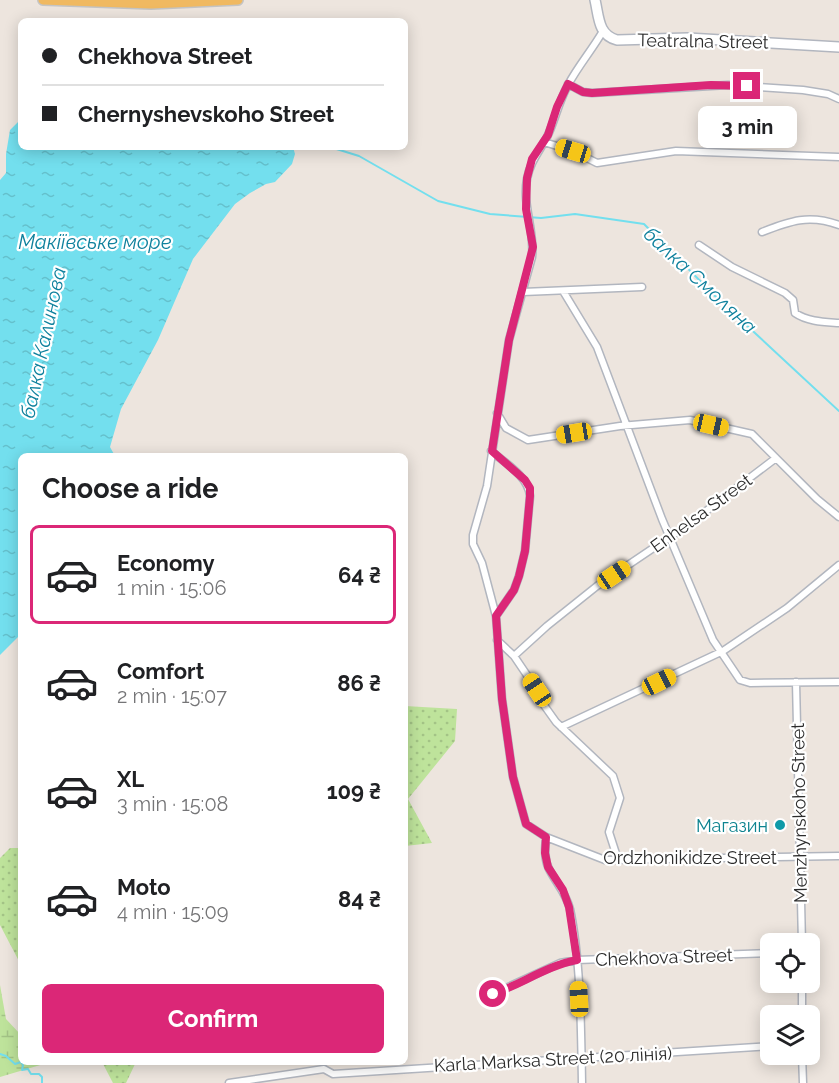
<!DOCTYPE html>
<html lang="en">
<head>
<meta charset="utf-8">
<style>
	:root { --surface:#fff; --page:#f2f2f2; --text:#202124; --muted:#757577; --line:#e0e0e0; --accent:#db2777 }
	body { margin:0; font-family:Raleway,sans-serif; background:var(--page); color:var(--text); height:100vh; display:flex; flex-direction:column; font-size:22px; white-space:nowrap }
	* { box-sizing:border-box; margin:0 }
	p { font-size:20px; color:var(--muted) }
	.icon { flex:none; width:33px; height:33px; fill:none; stroke:currentColor; stroke-width:2; stroke-linecap:round; stroke-linejoin:round }
	.map { position:relative; flex:1; overflow:hidden }
	.panel { position:absolute; left:18px; top:453px; width:390px; height:612px; display:flex; flex-direction:column; background:var(--surface); border-radius:9px; box-shadow:0 3px 15px #0003 }
	.panel>* { flex:none }
	.banner { position:absolute; left:18px; top:18px; width:390px; height:132px; border-radius:9px; box-shadow:0 3px 15px #0003; display:grid; align-content:center; height:132px; padding:0 24px; background:var(--surface) }
	.tools { position:absolute; left:760px; top:933px; display:grid; gap:12px }
	.tools a { display:grid; place-items:center; width:60px; height:60px; border-radius:9px; background:var(--surface); box-shadow:0 3px 15px #0003; font-size:30px }
	.end { position:absolute; width:27px; height:27px; margin:-14px; border:8px solid #db2777; background:#fff; box-shadow:0 0 0 3px #fff }
	.from { border-radius:50% }
	.bubble { position:absolute; height:42px; border-radius:9px; background:var(--surface); box-shadow:0 3px 15px #0003; font-size:20px; font-weight:700; line-height:42px; text-align:center }
	.car { position:absolute; width:18px; height:36px; margin:-18px -9px; border-radius:8px; box-shadow:0 0 4px 2px #0007; background:linear-gradient(#f5c518 24%,#345 0 40%,#f5c518 0 76%,#345 0 86%,#f5c518 0) }
	.banner b { display:flex; align-items:center; gap:21px; height:57px; font-size:22px }
	.banner b+b { border-top:2px solid var(--line) }
	.banner i { width:15px; height:15px; background:var(--text) }
	ul { padding:0; list-style:none }
	li { display:flex; align-items:center; gap:18px; height:99px; margin:0 12px 9px; padding:0 12px; border:3px solid transparent; border-radius:9px }
	li div { flex:1 }
	li b { display:block; font-size:22px }
	li em { font-style:normal; font-weight:700 }
	li.current { border-color:var(--accent) }
	li>.icon { width:54px; height:54px; stroke-width:1.5 }
	h2 { padding:0 24px; font-size:27px; line-height:72px }
	.action { display:flex; gap:12px; margin-top:auto; padding:12px 24px }
	.action a { flex:1; height:69px; border-radius:9px; background:var(--accent); color:#fff; font-size:24px; font-weight:700; line-height:69px; text-align:center }
	.map>svg:first-child { display:block }
	.grass { fill:url(#grass-dots) }
	.wetland { fill:url(#wetland-marsh) }
	.water { fill:url(#water-ripples) }
	.lines { fill:none; stroke-linecap:round; stroke-linejoin:round }
	.stream { stroke:#73dfee; stroke-width:2 }
	.street-casing { stroke:#b2b6bf; stroke-width:9 }
	.secondary-casing { stroke:#b2b6bf; stroke-width:12 }
	.primary-casing { stroke:#c4c4c4; stroke-width:12 }
	.street { stroke:#fff; stroke-width:6 }
	.secondary { stroke:#fff; stroke-width:9 }
	.primary { stroke:#f0b961; stroke-width:9 }
	.route { stroke:#db2777; stroke-width:8 }
	.culture-dot { fill:#0f9aa8; stroke:#fff; stroke-width:2 }
	.labels { text-anchor:middle; dominant-baseline:central; stroke-width:4.5; stroke-linejoin:round; paint-order:stroke }
	.street-label { font-size:18px; fill:#2c2c2c; stroke:#fff }
	.culture-label { font-size:18px; fill:#0d838f; stroke:#fff; text-anchor:end }
	.water-label { font-size:20px; font-style:italic; fill:#0f819d; stroke:#fff }
</style>
</head>
<body>
<div class="map">
<svg width="839" height="1083" viewBox="0 0 839 1083">
	<defs>
		<pattern id="grass-dots" width="8" height="8" patternUnits="userSpaceOnUse" patternTransform="scale(1.5)"><rect width="8" height="8" fill="#bee39b"/><path d="M2 2h.1M6 6h.1" fill="none" stroke="#a3c386" stroke-width="1.8" stroke-linecap="round"/></pattern>
		<pattern id="wetland-marsh" width="20" height="14" patternUnits="userSpaceOnUse" patternTransform="scale(1.5)"><rect width="20" height="14" fill="#bee39b"/><path d="M1 5h8M5 5V1M11 12h8M15 12V8" fill="none" stroke="#a3c386"/></pattern>
		<pattern id="water-ripples" width="26" height="14" patternUnits="userSpaceOnUse" patternTransform="scale(1.5)"><rect width="26" height="14" fill="#73dfee"/><path d="M2 4q2-2 4 0t4 0M15 11q2-2 4 0t4 0" fill="none" stroke="#64c0cc"/></pattern>
	</defs>
	<rect width="100%" height="100%" fill="#ede5de"/>
	<path class="grass" d="M405,706L457,709L455,741L408,799L432,843L405,846Z
		M10,848H21V965L0,925V858Z
		M102,1062H136L126,1083H113Z"/>
	<path class="wetland" d="M0,985L6,1019L21,1035V1062L47,1063L0,1077Z"/>
	<path class="water" d="M21,119V147H293L295,154L292,164L275,182L266,184L250,193L235,204L193,259L158,340L121,409L110,447L115,456H21V634L0,655V180L6,173V154L10,130Z"/>
	<g class="lines">
		<path class="stream" d="M330,147L359,156L438,201L490,214L541,218L575,214L644,224L715,296L839,411
			M0,1054L6,1056L15,1064L21,1062L23,1065L22,1070L28,1069L31,1074H39L42,1077V1083"/>
		<g class="street-casing">
			<path id="street" d="M603,31C592,50 578,66 568,85C558,103 555,121 547,137C539,152 530,162 527,179C522,205 535,231 532,257L509,340L487,486L473,535V544L482,563L496,616L502,699L513,777L526,824L546,837L605,860L839,856
				M568,84L583,92L592,93L728,85L803,90L828,94L839,99
				M544,142L573,151L597,163L676,151L839,157
				M762,232C790,221 809,214 839,225
				M699,245L732,267L785,293L793,300L795,313C808,322 825,322 839,323
				M563,291L597,347L662,519L713,640L740,680L750,683L839,682
				M523,292L642,287
				M497,413L506,428L528,440L620,426L690,420L752,434L817,499L839,517
				M491,451C505,463 528,476 530,496L525,551L519,576L514,590L496,616
				M497,640L514,656L537,690L541,701L556,722L613,776L620,798L609,832L618,860
				M514,656L547,626L597,586L689,524L776,458
				M796,682L802,944
				M561,727L723,651L787,608L839,565
				M546,837C545,848 544,859 549,869C556,883 566,893 570,909C581,962 581,1029 582,1083
				M802,982V1016
				M493,994L560,963L577,960L771,953
				M802,1054L803,1083
				M229,1083L324,1069L333,1074L771,1046"/>
		</g>
		<g class="secondary-casing">
			<path id="secondary" d="M595,0C599,17 598,35 617,40L688,38L839,47"/>
		</g>
		<g class="primary-casing">
			<path id="primary" d="M43,0L151,4L238,0"/>
		</g>
		<use href="#street" class="street"/>
		<use href="#secondary" class="secondary"/>
		<use href="#primary" class="primary"/>
	</g>
	<g class="lines">
		<path class="route" d="M493,994C522,984 546,966 577,960L569,907L563,890L548,867L545,853L546,837L526,824L513,777L502,699L496,616L514,590L519,576L525,551L530,496V488L525,480L492,451L509,340L533,247L526,209L527,178L532,159L548,135L557,107L568,84L583,92L592,93L711,85L747,86"/>
	</g>
	<circle class="culture-dot" cx="780" cy="825" r="6"/>
	<g class="labels">
		<g class="street-label">
			<text transform="translate(703 41) rotate(1)">Teatralna Street</text>
			<text transform="translate(701 513) rotate(-36)">Enhelsa Street</text>
			<text transform="translate(799 813) rotate(-91)">Menzhynskoho Street</text>
			<text x="690" y="857">Ordzhonikidze Street</text>
			<text transform="translate(664 957) rotate(-2)">Chekhova Street</text>
			<text transform="translate(553 1059) rotate(-3)">Karla Marksa Street (20 лiнiя)</text>
		</g>
		<g class="culture-label">
			<text x="768" y="825">Магазин</text>
		</g>
		<g class="water-label">
			<text x="95" y="242">Макіївське море</text>
			<text transform="translate(700 280) rotate(43)">балка Смоляна</text>
			<text transform="translate(43 343) rotate(-78)">балка Калинова</text>
		</g>
	</g>
</svg>
<div class="tools">
<a><svg class="icon" aria-label="locate" viewBox="0 0 24 24"><circle cx="12" cy="12" r="6"/><path d="M12 2v4M12 18v4M2 12h4M18 12h4"/></svg></a>
<a><svg class="icon" aria-label="layers" viewBox="0 0 24 24"><path d="M12 4l9 5-9 5-9-5zM3 14l9 5 9-5"/></svg></a>
</div>
<i class="end from" style="left:493px;top:994px"></i>
<i class="end" style="left:747px;top:86px"></i>
<div class="bubble" style="left:698px;top:106px;width:99px">3 min</div>
<i class="car" style="left:573px;top:151px;rotate:287deg"></i>
<i class="car" style="left:711px;top:425px;rotate:103deg"></i>
<i class="car" style="left:574px;top:433px;rotate:261deg"></i>
<i class="car" style="left:614px;top:575px;rotate:56deg"></i>
<i class="car" style="left:659px;top:682px;rotate:64deg"></i>
<i class="car" style="left:537px;top:690px;rotate:326deg"></i>
<i class="car" style="left:579px;top:999px;rotate:357deg"></i>
<div class="banner">
<b><i class="from"></i>Chekhova Street</b>
<b><i></i>Chernyshevskoho Street</b>
</div>
<section class="panel">
<h2>Choose a ride</h2>
<ul>
<li class="current"><svg class="icon" aria-label="car" viewBox="0 0 24 24"><path d="M5 17H2v-5l4-1 3-4h7l3 4 3 1v5h-3M9 17h6M6 11h13"/><circle cx="7" cy="17" r="2"/><circle cx="17" cy="17" r="2"/></svg><div><b>Economy</b><p>1 min · 15:06</p></div><em>64 ₴</em></li>
<li><svg class="icon" aria-label="car" viewBox="0 0 24 24"><path d="M5 17H2v-5l4-1 3-4h7l3 4 3 1v5h-3M9 17h6M6 11h13"/><circle cx="7" cy="17" r="2"/><circle cx="17" cy="17" r="2"/></svg><div><b>Comfort</b><p>2 min · 15:07</p></div><em>86 ₴</em></li>
<li><svg class="icon" aria-label="car" viewBox="0 0 24 24"><path d="M5 17H2v-5l4-1 3-4h7l3 4 3 1v5h-3M9 17h6M6 11h13"/><circle cx="7" cy="17" r="2"/><circle cx="17" cy="17" r="2"/></svg><div><b>XL</b><p>3 min · 15:08</p></div><em>109 ₴</em></li>
<li><svg class="icon" aria-label="car" viewBox="0 0 24 24"><path d="M5 17H2v-5l4-1 3-4h7l3 4 3 1v5h-3M9 17h6M6 11h13"/><circle cx="7" cy="17" r="2"/><circle cx="17" cy="17" r="2"/></svg><div><b>Moto</b><p>4 min · 15:09</p></div><em>84 ₴</em></li>
</ul>
<div class="action"><a>Confirm</a></div>
</section>
</div>
</body>
</html>
